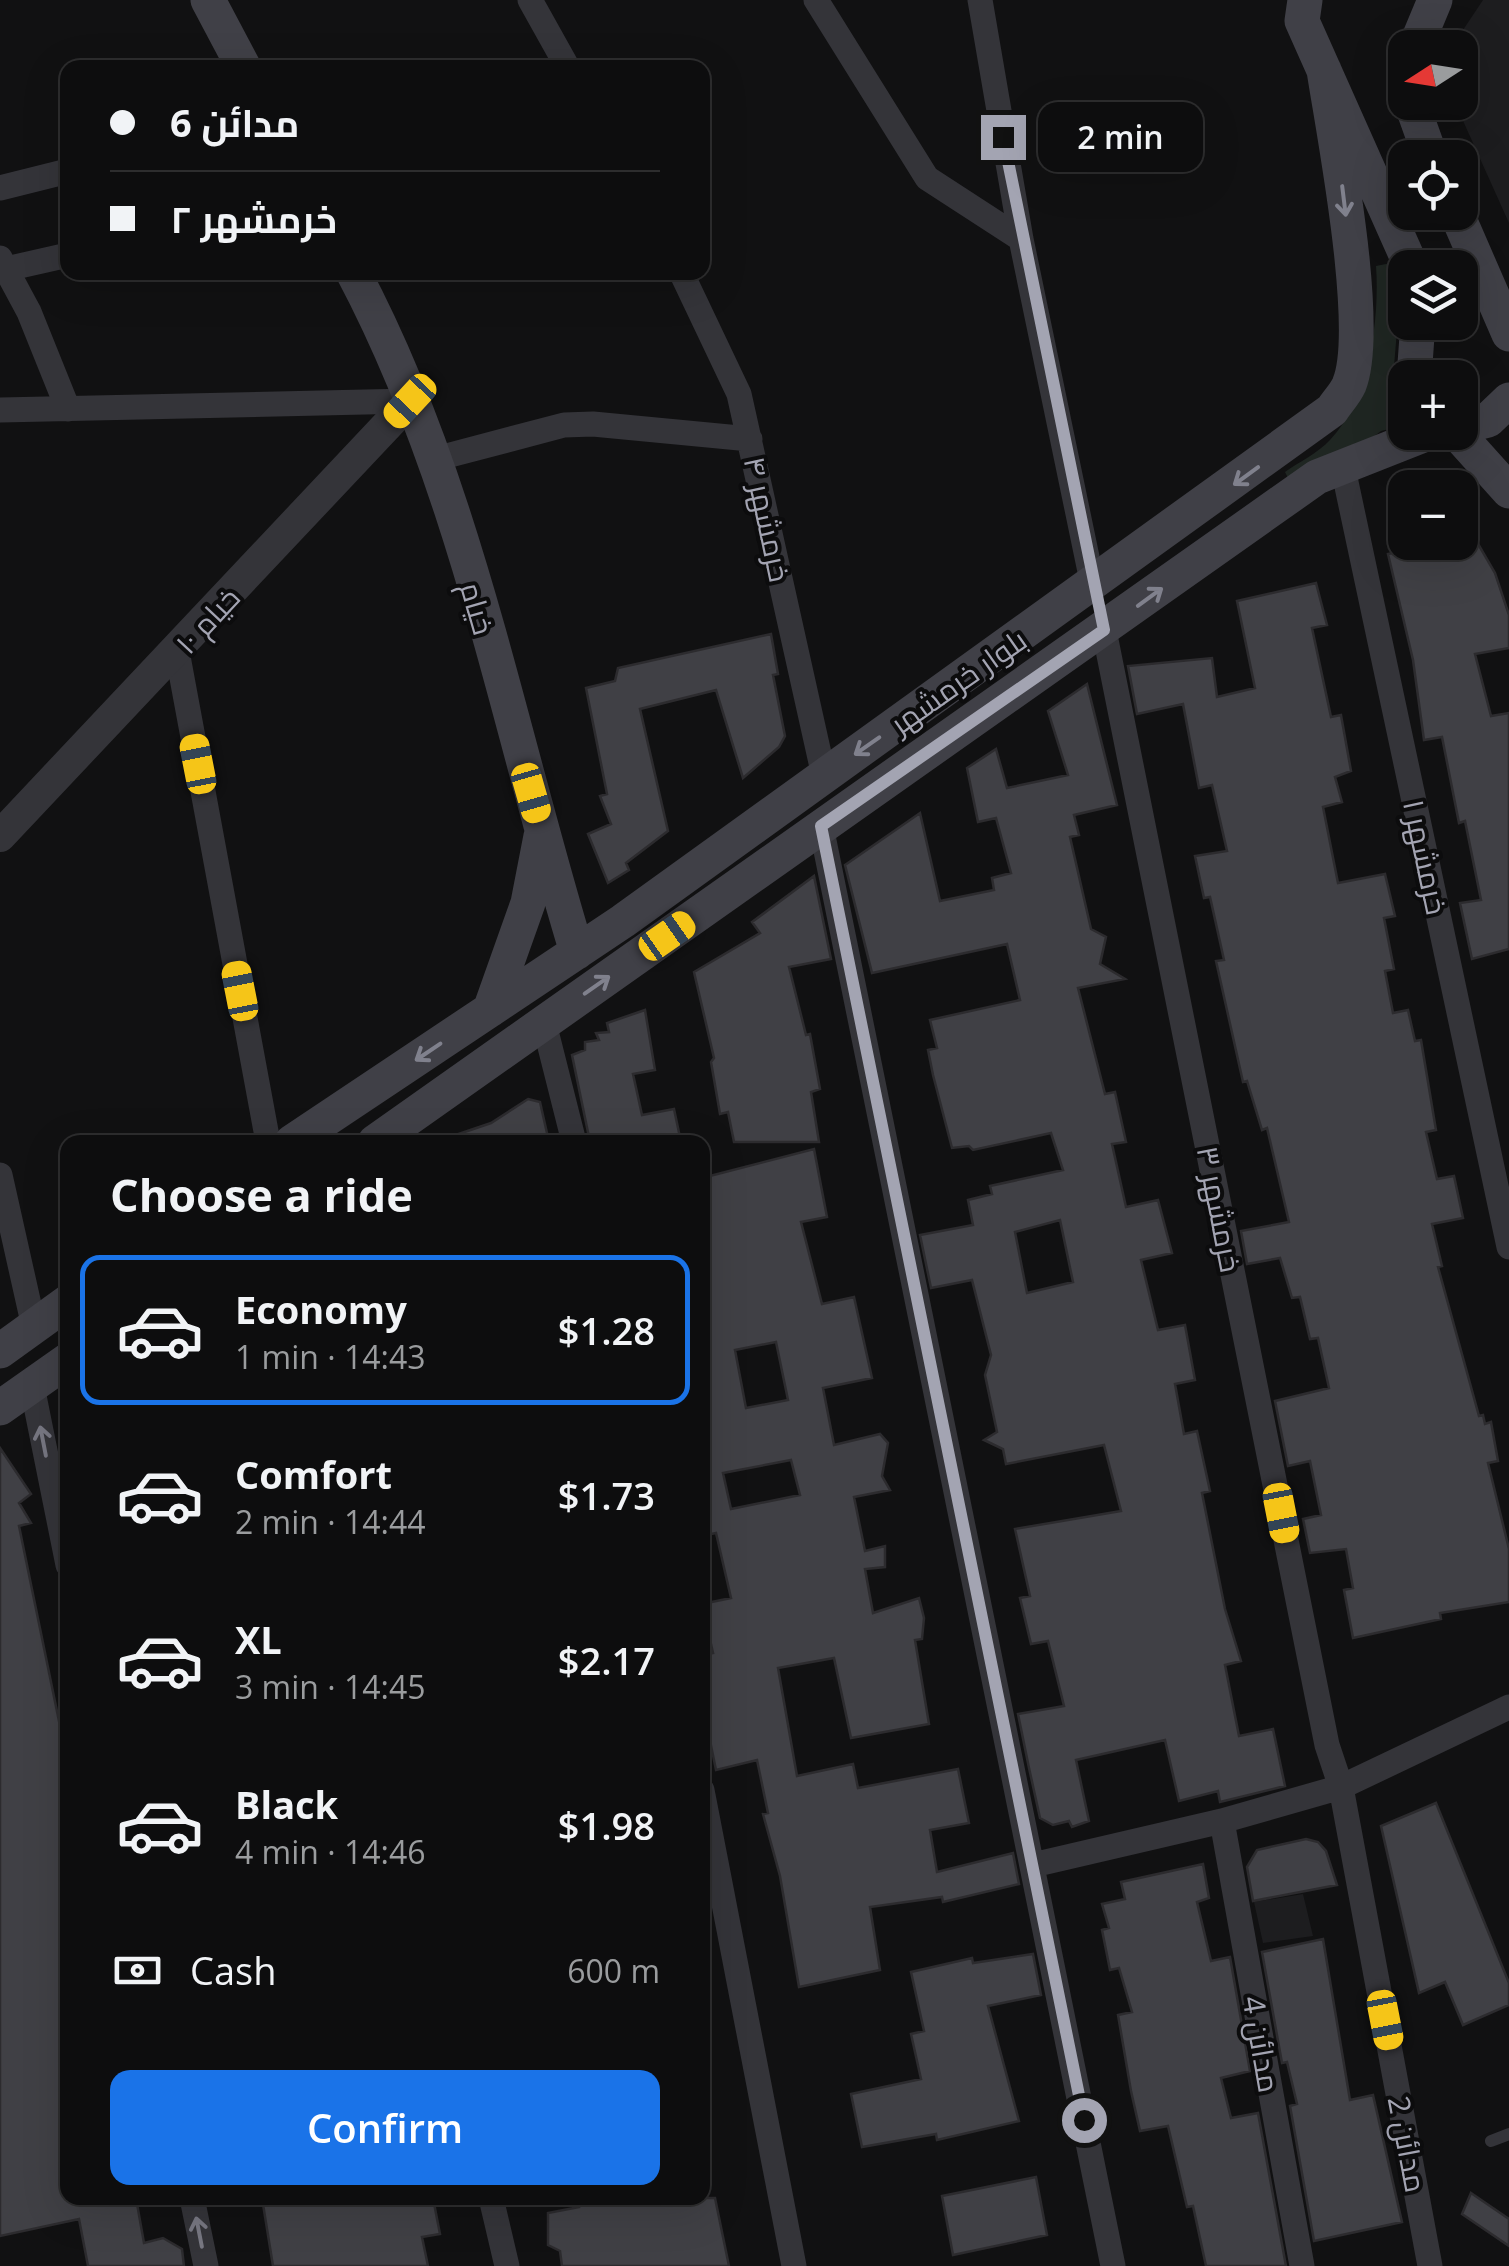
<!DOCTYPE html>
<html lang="en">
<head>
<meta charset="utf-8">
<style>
	:root { --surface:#0d0d0e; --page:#161617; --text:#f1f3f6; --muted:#9a9c9e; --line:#2d2d2e; --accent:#1a73e8 }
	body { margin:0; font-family:"Open Sans",Cairo,sans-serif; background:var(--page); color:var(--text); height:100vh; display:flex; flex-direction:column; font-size:38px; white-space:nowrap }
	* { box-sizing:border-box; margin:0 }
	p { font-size:32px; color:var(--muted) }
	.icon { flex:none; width:55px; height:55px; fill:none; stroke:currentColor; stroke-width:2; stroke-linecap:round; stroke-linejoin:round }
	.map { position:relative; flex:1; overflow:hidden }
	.sheet { position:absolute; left:60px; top:1135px; width:650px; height:1070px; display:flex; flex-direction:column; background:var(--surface); border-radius:20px; box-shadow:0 10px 40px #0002,0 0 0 2px var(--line) }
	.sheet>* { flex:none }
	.banner { position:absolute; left:60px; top:60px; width:650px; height:220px; border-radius:20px; box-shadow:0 10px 40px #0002,0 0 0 2px var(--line); display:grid; align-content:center; height:220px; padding:0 50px; background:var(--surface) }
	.needle { width:65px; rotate:258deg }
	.buttons { position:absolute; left:1388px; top:30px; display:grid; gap:20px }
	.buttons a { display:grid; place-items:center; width:90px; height:90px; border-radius:20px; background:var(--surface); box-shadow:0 10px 40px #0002,0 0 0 2px var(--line); font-size:50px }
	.end { position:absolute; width:45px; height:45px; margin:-22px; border:12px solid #a3a4b2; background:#111; box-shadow:0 0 0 5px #111 }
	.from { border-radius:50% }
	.bubble { position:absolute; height:70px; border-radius:20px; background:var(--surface); box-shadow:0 10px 40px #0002,0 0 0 2px var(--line); font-size:32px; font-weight:600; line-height:70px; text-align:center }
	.car { position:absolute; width:30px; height:60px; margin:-30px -15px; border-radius:12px; box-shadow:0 0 8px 2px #0007; background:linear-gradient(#f5c518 24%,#345 0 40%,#f5c518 0 76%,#345 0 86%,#f5c518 0) }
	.banner b { display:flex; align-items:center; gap:35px; height:95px; font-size:38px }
	.banner b+b { border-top:2px solid var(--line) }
	.banner i { width:25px; height:25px; background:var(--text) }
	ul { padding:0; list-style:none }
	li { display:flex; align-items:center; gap:30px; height:150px; margin:0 20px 15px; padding:0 30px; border:5px solid transparent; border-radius:20px }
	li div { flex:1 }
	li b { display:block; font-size:38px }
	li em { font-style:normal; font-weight:600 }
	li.on { border-color:var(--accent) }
	li>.icon { width:90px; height:90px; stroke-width:1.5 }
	h2 { padding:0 50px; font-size:45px; line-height:120px }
	.pay { display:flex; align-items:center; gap:25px; height:110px; padding:0 50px; font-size:38px }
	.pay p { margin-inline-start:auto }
	.button { display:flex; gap:20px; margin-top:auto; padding:20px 50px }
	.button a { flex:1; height:115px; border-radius:20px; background:var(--accent); color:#fff; font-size:40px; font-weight:600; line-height:115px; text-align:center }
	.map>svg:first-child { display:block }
	.built { fill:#1d1d1f }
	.green { fill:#1f2622 }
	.building { fill:#404045; stroke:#2c2b2e; stroke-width:2.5; fill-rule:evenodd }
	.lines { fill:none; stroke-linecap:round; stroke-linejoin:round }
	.service { stroke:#343439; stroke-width:12 }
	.minor { stroke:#343439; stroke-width:25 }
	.tertiary { stroke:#343439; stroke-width:32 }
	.secondary { stroke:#404047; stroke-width:35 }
	.oneway { stroke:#80818d }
	.oneway2 { stroke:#777782 }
	.route { stroke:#a3a4b2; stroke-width:12 }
	.labels { text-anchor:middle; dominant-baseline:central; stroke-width:8; stroke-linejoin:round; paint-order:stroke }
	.street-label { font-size:30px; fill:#a3a4b2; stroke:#0c0c0d }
</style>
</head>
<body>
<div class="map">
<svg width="1509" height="2266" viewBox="0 0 1509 2266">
	<rect width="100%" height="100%" fill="#111112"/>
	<path class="built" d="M1483,0H1509V223L1455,103L1460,102L1461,33Z
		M1303,1894L1313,1936L1263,1943L1254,1902Z"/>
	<path class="green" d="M1391,263L1399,307L1393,378L1405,425L1381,431L1352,453L1289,480L1285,472C1299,462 1318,453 1330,440C1369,400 1380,319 1376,266Z"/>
	<path class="building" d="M1423,542H1477L1495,573L1509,615V648L1475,654L1491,716L1509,713V949L1472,959L1460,903L1481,900L1465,821L1459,823L1442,737L1424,740L1413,660L1388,554L1424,547Z
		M1316,583L1327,625L1312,628L1331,717L1341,715L1351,771L1335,777L1342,802L1323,807L1338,883L1385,874L1395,916L1384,918L1394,969L1385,971L1393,1013L1408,1010L1415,1041L1421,1040L1436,1130L1426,1132L1437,1179L1454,1176L1463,1218L1432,1224L1442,1266L1438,1267L1479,1416L1483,1415L1485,1424L1491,1422L1498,1461L1488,1463L1509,1549V1602L1440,1613L1441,1619L1353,1638L1344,1590L1353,1588L1346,1549L1310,1553L1303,1519L1321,1515L1310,1461L1288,1466L1275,1401L1329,1388L1318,1338L1310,1339L1300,1297L1292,1298L1280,1258L1247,1264L1241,1231L1289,1222L1267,1128L1262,1130L1247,1081L1243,1082L1216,961L1224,960L1210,897L1204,898L1195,856L1227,851L1212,785L1199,788L1183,704L1137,714L1128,666L1212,658L1217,697L1255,688L1237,601Z
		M771,634L778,674L773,675L785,736L779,747L743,778L716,690L640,709L668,831L626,863L629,870L608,883L588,834L611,824L600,796L607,794L586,688L615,681L618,668Z
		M1087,684L1117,805L1074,815L1079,835L1070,837L1091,929L1106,937L1100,964L1125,979L1078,988L1105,1094L1115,1092L1126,1142L1112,1144L1126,1207L1158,1200L1172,1253L1141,1260L1158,1330L1185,1325L1195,1380L1175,1384L1184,1434L1197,1431L1210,1491L1202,1493L1225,1609L1241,1661L1225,1665L1239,1736L1273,1729L1285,1786L1220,1802L1218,1791L1179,1801L1165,1740L1076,1760L1089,1821L1072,1827L1069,1821L1053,1825L1040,1818L1029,1768L1018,1714L1064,1706L1048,1641L1031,1644L1020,1598L1030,1596L1015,1529L1121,1511L1104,1445L1006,1464L1003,1449L984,1440L997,1432L985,1375L991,1355L972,1280L931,1288L920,1235L973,1225L968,1200L992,1194L990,1186L1063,1170L1051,1133L973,1150L969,1146L952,1148L933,1075L928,1050L937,1048L930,1020L1020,1000L1007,944L872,973L845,865L920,813L940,901L994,890L992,878L1011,873L996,818L978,822L967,768L996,749L1007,788L1068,775L1048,711ZM1060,1220L1073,1282L1027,1293L1015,1232Z
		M814,876L831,959L789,967L806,1035L810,1034L820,1089L811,1092L819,1142H734L728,1112L720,1114L711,1062L714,1058L694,972L760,933L752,922Z
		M645,1010L655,1070L633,1074L642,1115L674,1109L681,1142H590L572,1055L585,1050V1042L599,1040L596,1033L609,1032L607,1023Z
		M528,1099L540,1102L549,1142H435L491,1123Z
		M814,1149L827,1217L801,1222L822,1304L854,1297L872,1378L823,1388L834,1445L880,1434L888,1443L882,1476L890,1490L854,1497L865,1551L885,1546V1567L865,1569L873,1613L919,1598L924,1618L922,1639L915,1640L929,1724L851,1738L834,1658L778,1668L797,1776L853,1764L858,1788L958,1769L969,1823L930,1830L937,1872L1013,1853L1019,1884L943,1902L942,1897L870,1907L880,1970L799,1987L780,1876L763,1814L768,1813L757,1760L716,1770L702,1702V1655L713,1653L702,1604L731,1598L716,1533L702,1536V1178ZM776,1342L788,1400L746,1408L735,1350ZM791,1460L800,1495L731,1509L723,1473Z
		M0,1448L31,1494L19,1503L31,1523L19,1526L68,1765V2198H136L144,2243L163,2238L182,2249L184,2266H88L79,2219L0,2236Z
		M1436,1803L1509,1983V2005L1463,2025L1445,1982L1419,1993L1381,1826Z
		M1306,1839L1318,1842L1326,1851L1337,1885L1253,1901L1247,1867L1257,1850Z
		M1203,1864L1209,1898L1197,1902L1211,1961L1230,1957L1250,2071L1221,2078L1231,2118L1258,2113L1286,2266H1206L1193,2206L1187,2207L1168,2126L1140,2131L1131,2091L1118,2015L1132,2012L1119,1968L1110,1970L1102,1930L1109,1928L1102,1904L1125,1899L1121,1882Z
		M1323,1939L1350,2100L1373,2095L1402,2222L1314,2241L1290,2106L1297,2104L1287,2062L1282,2063L1262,1952Z
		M1033,1954L1041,1995L988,2006L1019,2121L937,2140L936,2134L862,2147L851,2094L921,2079L911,2034L924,2031L911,1972L972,1958L973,1963Z
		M1036,2177L1047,2235L953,2255L942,2196Z
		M1471,2193L1509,2219V2246L1462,2214Z
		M262,2198H433L440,2234L422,2237L428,2266H273Z
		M577,2198H715L729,2266H562L560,2251L548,2245V2213L579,2207Z"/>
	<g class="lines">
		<path class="service" d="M1491,2141L1509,2134"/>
		<path class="minor" d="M530,0L568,68
			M816,0L927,178L1021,239
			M980,0L1021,239L1093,586
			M0,188L68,171
			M0,258L29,312L68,409
			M6,269L68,255
			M681,272L739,394L824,776
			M0,410L410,401
			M435,459L564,425L593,424L750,439
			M1343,468L1509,1247
			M1104,630L1327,1745L1341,1787L1430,2266
			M177,651L268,1142
			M821,826L1113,2266
			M544,1023L574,1142
			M0,1175L34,1327
			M32,1386L68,1565
			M702,1790L794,2266
			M1222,1821L1302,2266
			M1033,1865L1222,1821L1341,1787L1509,1707
			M192,2198L206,2266
			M491,2198L507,2266"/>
		<path class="tertiary" d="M0,836L410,401"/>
		<path class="secondary" d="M208,0L244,68
			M1305,0L1302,21L1412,268
			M1415,48L1435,0
			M1411,102L1431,158
			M1456,212L1509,334
			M353,272C465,483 508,726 577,952
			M1414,378L1418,322
			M1460,427L1488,420L1509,400
			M1456,432L1509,491
			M490,1010L528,903L541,836
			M292,1142L623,921L1332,410C1337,402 1345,394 1349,385C1372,329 1334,135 1324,70
			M375,1142L1317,477L1431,432
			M0,1351L68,1302
			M0,1408L68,1360"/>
	</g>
	<defs><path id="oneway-shaft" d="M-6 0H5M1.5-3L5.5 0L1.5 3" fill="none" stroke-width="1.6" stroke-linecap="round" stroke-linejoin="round" transform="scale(2.5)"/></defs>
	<g class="oneway">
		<use href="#oneway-shaft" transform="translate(1344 201) rotate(83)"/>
		<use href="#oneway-shaft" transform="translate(1246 476) rotate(144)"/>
		<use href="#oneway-shaft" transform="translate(1150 597) rotate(-36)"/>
		<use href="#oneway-shaft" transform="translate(867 746) rotate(145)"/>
		<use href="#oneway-shaft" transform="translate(597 985) rotate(-35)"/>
		<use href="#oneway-shaft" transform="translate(428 1052) rotate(146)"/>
	</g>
	<g class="oneway2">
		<use href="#oneway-shaft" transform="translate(43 1441) rotate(-101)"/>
		<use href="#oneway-shaft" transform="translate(199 2232) rotate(-101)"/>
	</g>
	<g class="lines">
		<path class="route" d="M1003,137L1104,630L821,826L1084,2120"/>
	</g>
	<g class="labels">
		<g class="street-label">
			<text transform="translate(768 519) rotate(78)">خرمشهر ۴</text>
			<text transform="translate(478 608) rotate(74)">خیام</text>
			<text transform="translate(207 620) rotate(-47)">خیام ۱۰</text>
			<text transform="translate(958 681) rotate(-35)">بلوار خرمشهر</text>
			<text transform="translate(1426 857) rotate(78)">خرمشهر ۱</text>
			<text transform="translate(1220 1209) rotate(79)">خرمشهر ۳</text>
			<text transform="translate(1262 2044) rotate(80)">مدائن 4</text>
			<text transform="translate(1408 2144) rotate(79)">مدائن 2</text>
		</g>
	</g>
</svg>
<div class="buttons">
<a><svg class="needle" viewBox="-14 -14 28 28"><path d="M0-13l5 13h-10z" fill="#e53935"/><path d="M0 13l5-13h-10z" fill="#9a9c9e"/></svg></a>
<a><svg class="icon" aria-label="locate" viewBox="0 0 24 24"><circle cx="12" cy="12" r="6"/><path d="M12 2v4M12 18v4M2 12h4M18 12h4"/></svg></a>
<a><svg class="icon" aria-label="layers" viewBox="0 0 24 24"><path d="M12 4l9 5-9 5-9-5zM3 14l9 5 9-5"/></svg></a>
<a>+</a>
<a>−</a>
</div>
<i class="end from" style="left:1084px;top:2120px"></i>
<i class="end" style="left:1003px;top:137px"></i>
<div class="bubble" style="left:1038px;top:102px;width:165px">2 min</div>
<i class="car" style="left:410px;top:401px;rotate:223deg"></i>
<i class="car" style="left:198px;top:764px;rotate:349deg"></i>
<i class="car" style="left:531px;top:793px;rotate:164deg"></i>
<i class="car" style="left:667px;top:936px;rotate:55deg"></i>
<i class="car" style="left:240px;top:991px;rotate:349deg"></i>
<i class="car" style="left:1281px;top:1513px;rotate:169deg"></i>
<i class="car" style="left:1385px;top:2020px;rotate:169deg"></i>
<div class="banner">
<b><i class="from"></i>مدائن 6</b>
<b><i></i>خرمشهر ۲</b>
</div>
<section class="sheet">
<h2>Choose a ride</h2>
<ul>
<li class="on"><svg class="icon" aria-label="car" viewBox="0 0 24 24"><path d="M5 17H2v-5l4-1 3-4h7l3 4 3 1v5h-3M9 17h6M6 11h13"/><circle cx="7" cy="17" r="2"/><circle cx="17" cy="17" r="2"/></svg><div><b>Economy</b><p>1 min · 14:43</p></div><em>$1.28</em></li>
<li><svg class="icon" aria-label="car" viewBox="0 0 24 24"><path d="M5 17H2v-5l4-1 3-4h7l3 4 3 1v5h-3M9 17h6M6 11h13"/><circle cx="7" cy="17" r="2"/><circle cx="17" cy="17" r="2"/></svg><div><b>Comfort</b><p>2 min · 14:44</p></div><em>$1.73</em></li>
<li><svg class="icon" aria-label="car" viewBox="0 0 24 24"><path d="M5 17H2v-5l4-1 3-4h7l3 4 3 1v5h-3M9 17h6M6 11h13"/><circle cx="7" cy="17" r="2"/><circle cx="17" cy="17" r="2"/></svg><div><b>XL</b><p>3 min · 14:45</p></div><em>$2.17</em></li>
<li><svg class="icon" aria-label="car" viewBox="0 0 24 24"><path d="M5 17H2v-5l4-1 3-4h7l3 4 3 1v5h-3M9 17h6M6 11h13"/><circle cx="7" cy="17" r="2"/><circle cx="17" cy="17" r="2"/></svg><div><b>Black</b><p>4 min · 14:46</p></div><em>$1.98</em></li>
</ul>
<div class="pay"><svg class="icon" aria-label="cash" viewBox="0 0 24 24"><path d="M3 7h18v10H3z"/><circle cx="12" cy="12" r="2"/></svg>Cash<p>600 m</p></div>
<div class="button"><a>Confirm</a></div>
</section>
</div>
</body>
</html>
